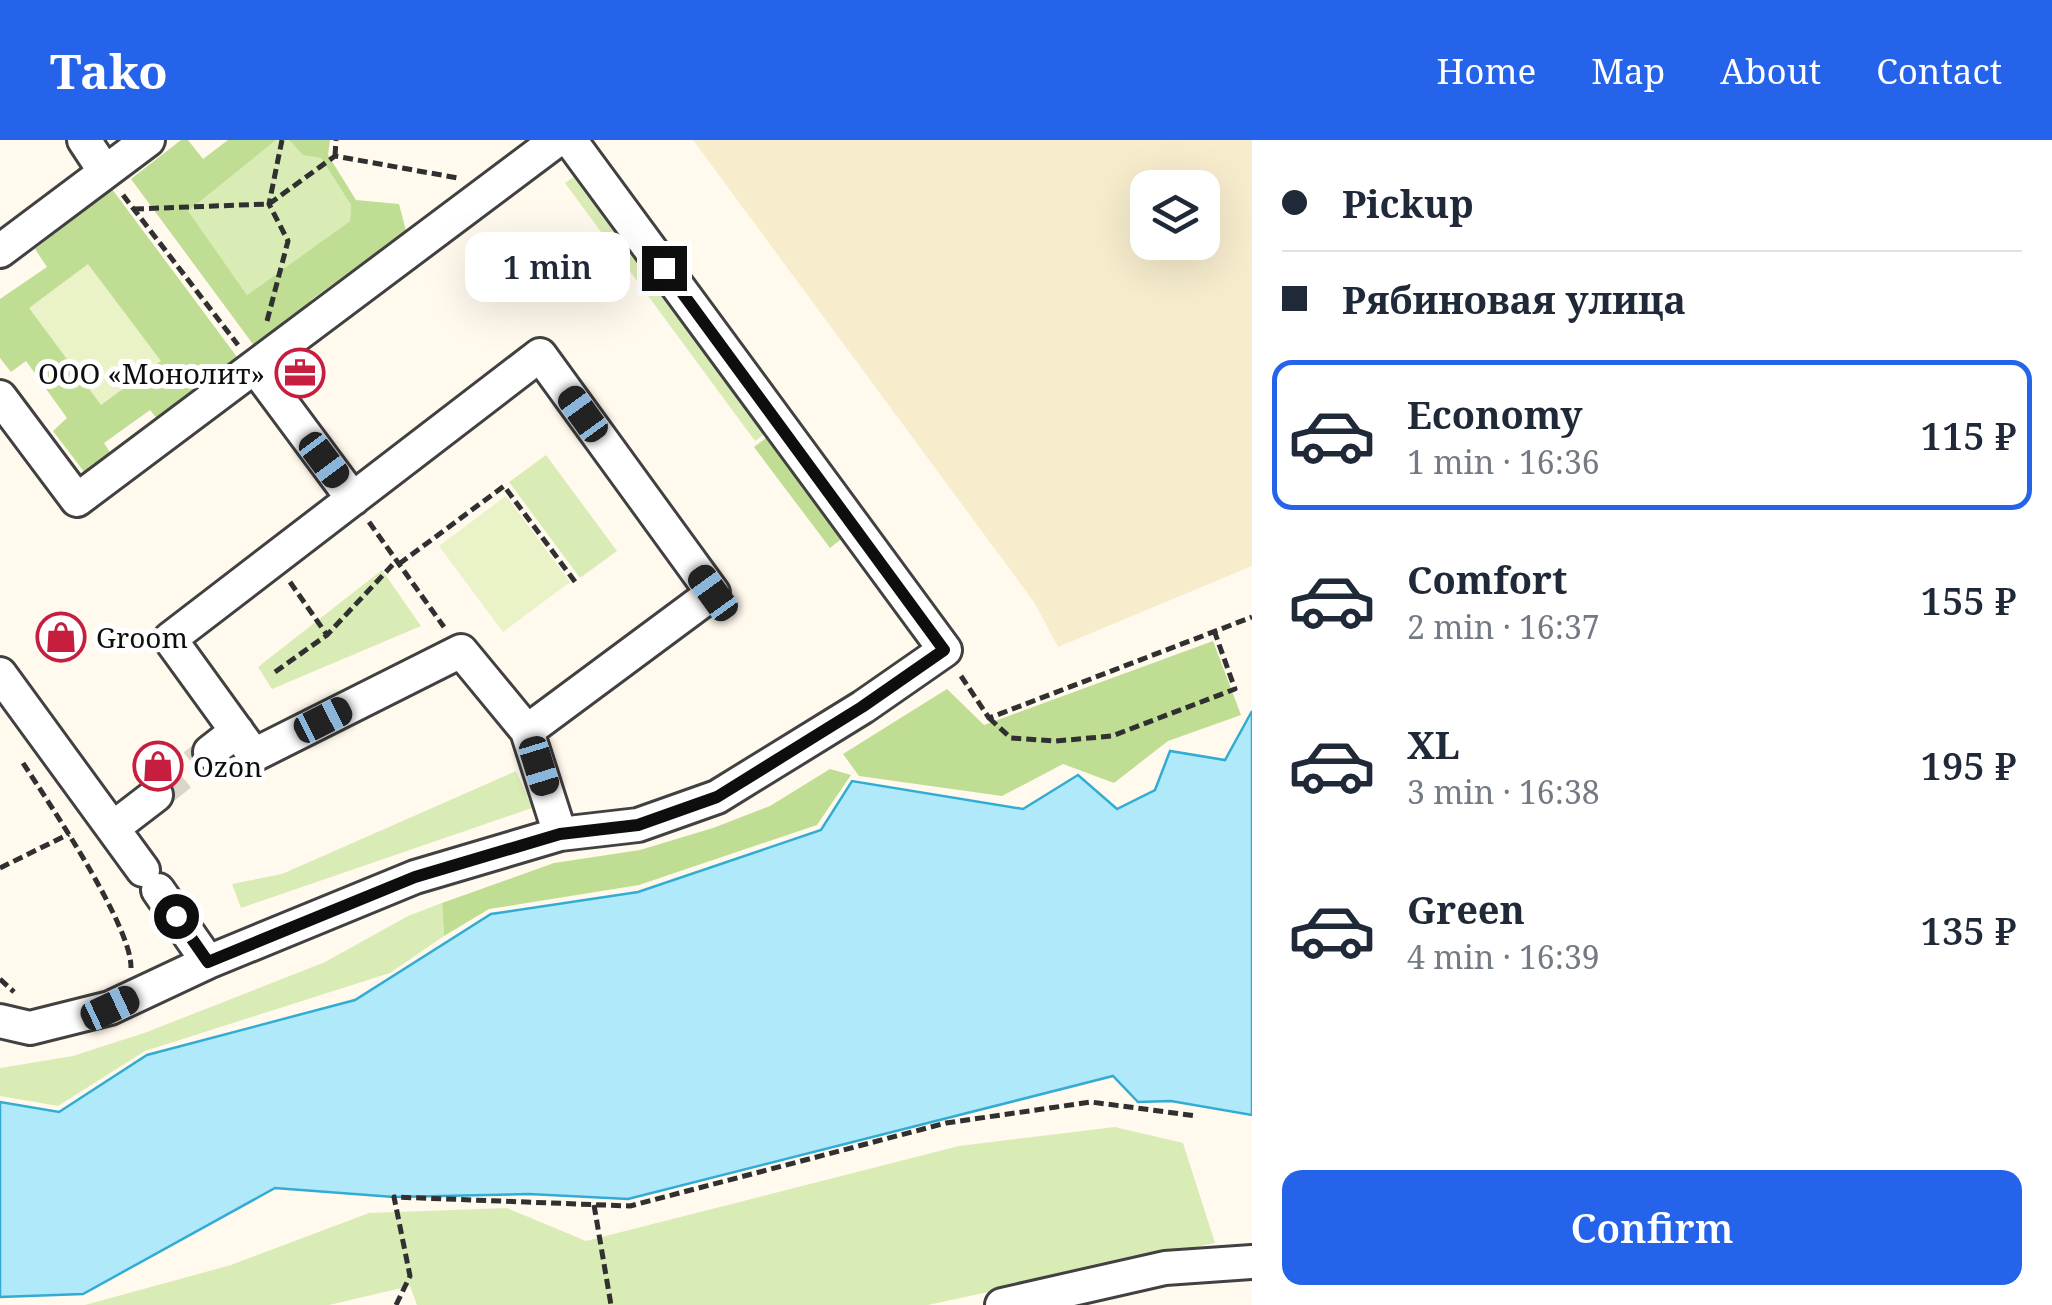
<!DOCTYPE html>
<html lang="en">
<head>
<meta charset="utf-8">
<style>
	:root { --surface:#fff; --page:#f2f2f3; --text:#1f2937; --muted:#747a83; --line:#e0e1e3; --accent:#2563eb }
	body { margin:0; font-family:"Noto Serif",serif; background:var(--page); color:var(--text); height:100vh; display:flex; flex-direction:column; font-size:38px; white-space:nowrap }
	* { box-sizing:border-box; margin:0 }
	p { font-size:32px; color:var(--muted) }
	.icon { flex:none; width:55px; height:55px; fill:none; stroke:currentColor; stroke-width:2; stroke-linecap:round; stroke-linejoin:round }
	.map { position:relative; flex:1; overflow:hidden }
	.drawer { display:flex; flex-direction:column; background:var(--surface); width:800px }
	.drawer>* { flex:none }
	.guide { display:grid; align-content:center; height:220px; padding:0 30px; background:var(--surface) }
	.controls { position:absolute; left:1130px; top:30px; display:grid; gap:20px }
	.controls a { display:grid; place-items:center; width:90px; height:90px; border-radius:20px; background:var(--surface); box-shadow:0 10px 40px #0002; font-size:50px }
	.end { position:absolute; width:45px; height:45px; margin:-22px; border:12px solid #0e0e0e; background:#fff; box-shadow:0 0 0 5px #fff }
	.from { border-radius:50% }
	.bubble { position:absolute; height:70px; border-radius:20px; background:var(--surface); box-shadow:0 10px 40px #0002; font-size:32px; font-weight:600; line-height:70px; text-align:center }
	.car { position:absolute; width:30px; height:60px; margin:-30px -15px; border-radius:12px; box-shadow:0 0 8px 2px #0007; background:linear-gradient(#222 24%,#8ab4d8 0 40%,#222 0 76%,#8ab4d8 0 86%,#222 0) }
	.guide b { display:flex; align-items:center; gap:35px; height:95px; font-size:38px }
	.guide b+b { border-top:2px solid var(--line) }
	.guide i { width:25px; height:25px; background:var(--text) }
	ul { padding:0; list-style:none }
	li { display:flex; align-items:center; gap:30px; height:150px; margin:0 20px 15px; padding:0 10px; border:5px solid transparent; border-radius:20px }
	li div { flex:1 }
	li b { display:block; font-size:38px }
	li em { font-style:normal; font-weight:600 }
	li.on { border-color:var(--accent) }
	li>.icon { width:90px; height:90px; stroke-width:1.5 }
	.action { display:flex; gap:20px; margin-top:auto; padding:20px 30px }
	.action a { flex:1; height:115px; border-radius:20px; background:var(--accent); color:#fff; font-size:40px; font-weight:600; line-height:115px; text-align:center }
	header { display:flex; align-items:center; gap:60px; box-sizing:border-box; height:140px; padding:0 50px; background:var(--accent); color:#fff }
	header strong { font-size:48px }
	nav { display:flex; gap:55px; margin-inline-start:auto; font-size:35px }
	main { display:flex; flex:1; min-height:0 }
	.map>svg:first-child { display:block }
	.farmland { fill:#f7edcd; fill-rule:evenodd }
	.green { fill:#daecb6 }
	.forest { fill:#c0dd94 }
	.pitch { fill:#eaf2c8 }
	.water { fill:#b0e9f9; stroke:#33acd4; stroke-width:2.5 }
	.lines { fill:none; stroke-linecap:round; stroke-linejoin:round }
	.minor-tunnel { stroke:#dbd6cc; stroke-width:32; stroke-dasharray:32 16; stroke-linecap:butt }
	.minor-casing { stroke:#414141; stroke-width:38 }
	.path { stroke:#303030; stroke-width:5; stroke-dasharray:10 5; stroke-linecap:butt }
	.minor { stroke:#fff; stroke-width:32 }
	.route { stroke:#0e0e0e; stroke-width:12 }
	.labels { text-anchor:middle; dominant-baseline:central; stroke-width:10; stroke-linejoin:round; paint-order:stroke }
	.poi-label { font-size:28px; fill:#0e0e0e; stroke:#fff; text-anchor:start }
</style>
</head>
<body>
<header>
<strong>Tako</strong>
<nav><a>Home</a><a>Map</a><a>About</a><a>Contact</a></nav>
</header>
<main>
<div class="map">
<svg width="1252" height="1165" viewBox="0 0 1252 1165">
	<rect width="100%" height="100%" fill="#fff9ee"/>
	<path class="farmland" d="M693,0H1252V426L1058,507L1034,462ZM1148,48H1202V102H1148Z"/>
	<path class="green" d="M276,0H289L303,14L321,18L351,65L350,81L247,155L187,71Z
		M584,30L772,289L755,301L565,43Z
		M546,315L617,411L580,438L509,342Z
		M382,430L421,486L272,549L258,527Z
		M516,631L532,668L241,768L232,744L282,734Z
		M442,763L444,796L390,833L145,911L58,966L0,956V928L73,916L147,892L325,822L408,776Z
		M1115,987L1183,1003L1215,1103L928,1165H417L410,1146L329,1165H85L231,1125L369,1073L507,1068L586,1101L959,1006Z"/>
	<path class="forest" d="M181,0H188L203,19L228,0H276L188,71L247,155L350,81L351,65L321,18L303,15L289,0H330L328,15L356,60L399,64L409,102L395,112L388,104L311,160L317,169L261,215L131,39Z
		M112,49L240,221L160,282L150,270L104,303L113,317L92,333H85L53,291L67,278L26,221L11,232L0,218V159L47,127L35,109Z
		M770,295L845,396L830,408L754,307Z
		M1213,501L1241,575L1168,601L1114,643L1063,624L1002,656L859,636L843,614L947,549L984,585Z
		M830,629L851,635L817,685L639,745L489,769L444,796L442,763L554,723L640,710L713,688L770,666Z"/>
	<path class="pitch" d="M88,124L161,221L101,265L29,168Z
		M506,356L570,442L503,492L439,406Z"/>
	<path class="water" d="M1252,571V975L1171,961L1138,962L1113,936L628,1059L529,1054L394,1057L275,1048L83,1154L0,1157V962L59,972L147,915L355,860L491,774L638,752L821,690L852,641L1023,669L1078,635L1117,669L1155,650L1170,611L1225,620Z"/>
	<g class="lines">
		<path class="minor-tunnel" d="M156,655L210,612"/>
		<g class="minor-casing">
			<path id="minor" d="M84,0L105,32
				M0,111L148,0
				M255,227L353,359
				M0,257L77,360L557,0
				M0,534L143,730
				M527,591L713,453L540,215L170,499L254,615L461,511L527,591L560,694
				M210,612L237,591
				M113,688L156,655
				M158,750L208,822
				M0,881L30,888L110,868L208,822L415,737L560,694L638,685L717,657L863,567L945,510L570,0
				M1002,1165L1165,1128L1252,1122"/>
		</g>
		<path class="path" d="M335,16L336,0
			M123,55L238,205
			M134,69L269,64L335,16L458,38
			M267,181L288,101L269,64L282,0
			M369,382L444,487
			M399,424L504,346L576,443
			M290,442L327,495
			M275,532L327,495L397,420
			M961,536L989,578L1252,477
			M989,578L1011,598L1056,601L1112,596L1235,549L1215,493
			M23,623C49,663 132,786 131,828
			M0,728L69,694
			M0,839L14,852
			M594,1065L611,1165
			M396,1165L410,1136L394,1057L630,1066L946,983L1091,962L1197,976"/>
		<use href="#minor" class="minor"/>
	</g>
	<g class="lines">
		<path class="route" d="M176,776L208,822L415,737L560,694L638,685L717,657L862,567L944,510L664,128"/>
	</g>
	<defs>
		<g id="office-ring" transform="scale(2.5)"><circle r="9.5" fill="#fff" stroke="#c61e3f" stroke-width="1.5"/><path d="M-6-3h4V-5.5h4V-3h4V5H-6ZM-1-4.5V-3h2v-1.5ZM-6 0V1H6V0Z" fill="#c61e3f"/></g>
		<g id="shop-ring" transform="scale(2.5)"><circle r="9.5" fill="#fff" stroke="#c61e3f" stroke-width="1.5"/><path d="M-5-2.5h2.3a2.7 3.5 0 0 1 5.4 0H5L5.5 6h-11ZM-1.5-2.5h3a1.5 2.3 0 0 0-3 0Z" fill="#c61e3f"/></g>
	</defs>
	<g fill-rule="evenodd">
		<use href="#office-ring" x="300" y="233"/>
		<use href="#shop-ring" x="61" y="497"/>
		<use href="#shop-ring" x="158" y="626"/>
	</g>
	<g class="labels">
		<g class="poi-label">
			<text x="265" y="233" text-anchor="end">ООО «Монолит»</text>
			<text x="96" y="497">Groom</text>
			<text x="193" y="626">Ozon</text>
		</g>
	</g>
</svg>
<div class="controls">
<a><svg class="icon" aria-label="layers" viewBox="0 0 24 24"><path d="M12 4l9 5-9 5-9-5zM3 14l9 5 9-5"/></svg></a>
</div>
<i class="end from" style="left:176px;top:776px"></i>
<i class="end" style="left:664px;top:128px"></i>
<div class="bubble" style="left:465px;top:92px;width:165px">1 min</div>
<i class="car" style="left:583px;top:274px;rotate:324deg"></i>
<i class="car" style="left:324px;top:320px;rotate:143deg"></i>
<i class="car" style="left:713px;top:453px;rotate:324deg"></i>
<i class="car" style="left:323px;top:580px;rotate:63deg"></i>
<i class="car" style="left:539px;top:626px;rotate:163deg"></i>
<i class="car" style="left:110px;top:868px;rotate:65deg"></i>
</div>
<section class="drawer">
<div class="guide">
<b><i class="from"></i>Pickup</b>
<b><i></i>Рябиновая улица</b>
</div>
<ul>
<li class="on"><svg class="icon" aria-label="car" viewBox="0 0 24 24"><path d="M5 17H2v-5l4-1 3-4h7l3 4 3 1v5h-3M9 17h6M6 11h13"/><circle cx="7" cy="17" r="2"/><circle cx="17" cy="17" r="2"/></svg><div><b>Economy</b><p>1 min · 16:36</p></div><em>115 ₽</em></li>
<li><svg class="icon" aria-label="car" viewBox="0 0 24 24"><path d="M5 17H2v-5l4-1 3-4h7l3 4 3 1v5h-3M9 17h6M6 11h13"/><circle cx="7" cy="17" r="2"/><circle cx="17" cy="17" r="2"/></svg><div><b>Comfort</b><p>2 min · 16:37</p></div><em>155 ₽</em></li>
<li><svg class="icon" aria-label="car" viewBox="0 0 24 24"><path d="M5 17H2v-5l4-1 3-4h7l3 4 3 1v5h-3M9 17h6M6 11h13"/><circle cx="7" cy="17" r="2"/><circle cx="17" cy="17" r="2"/></svg><div><b>XL</b><p>3 min · 16:38</p></div><em>195 ₽</em></li>
<li><svg class="icon" aria-label="car" viewBox="0 0 24 24"><path d="M5 17H2v-5l4-1 3-4h7l3 4 3 1v5h-3M9 17h6M6 11h13"/><circle cx="7" cy="17" r="2"/><circle cx="17" cy="17" r="2"/></svg><div><b>Green</b><p>4 min · 16:39</p></div><em>135 ₽</em></li>
</ul>
<div class="action"><a>Confirm</a></div>
</section>
</main>
</body>
</html>
